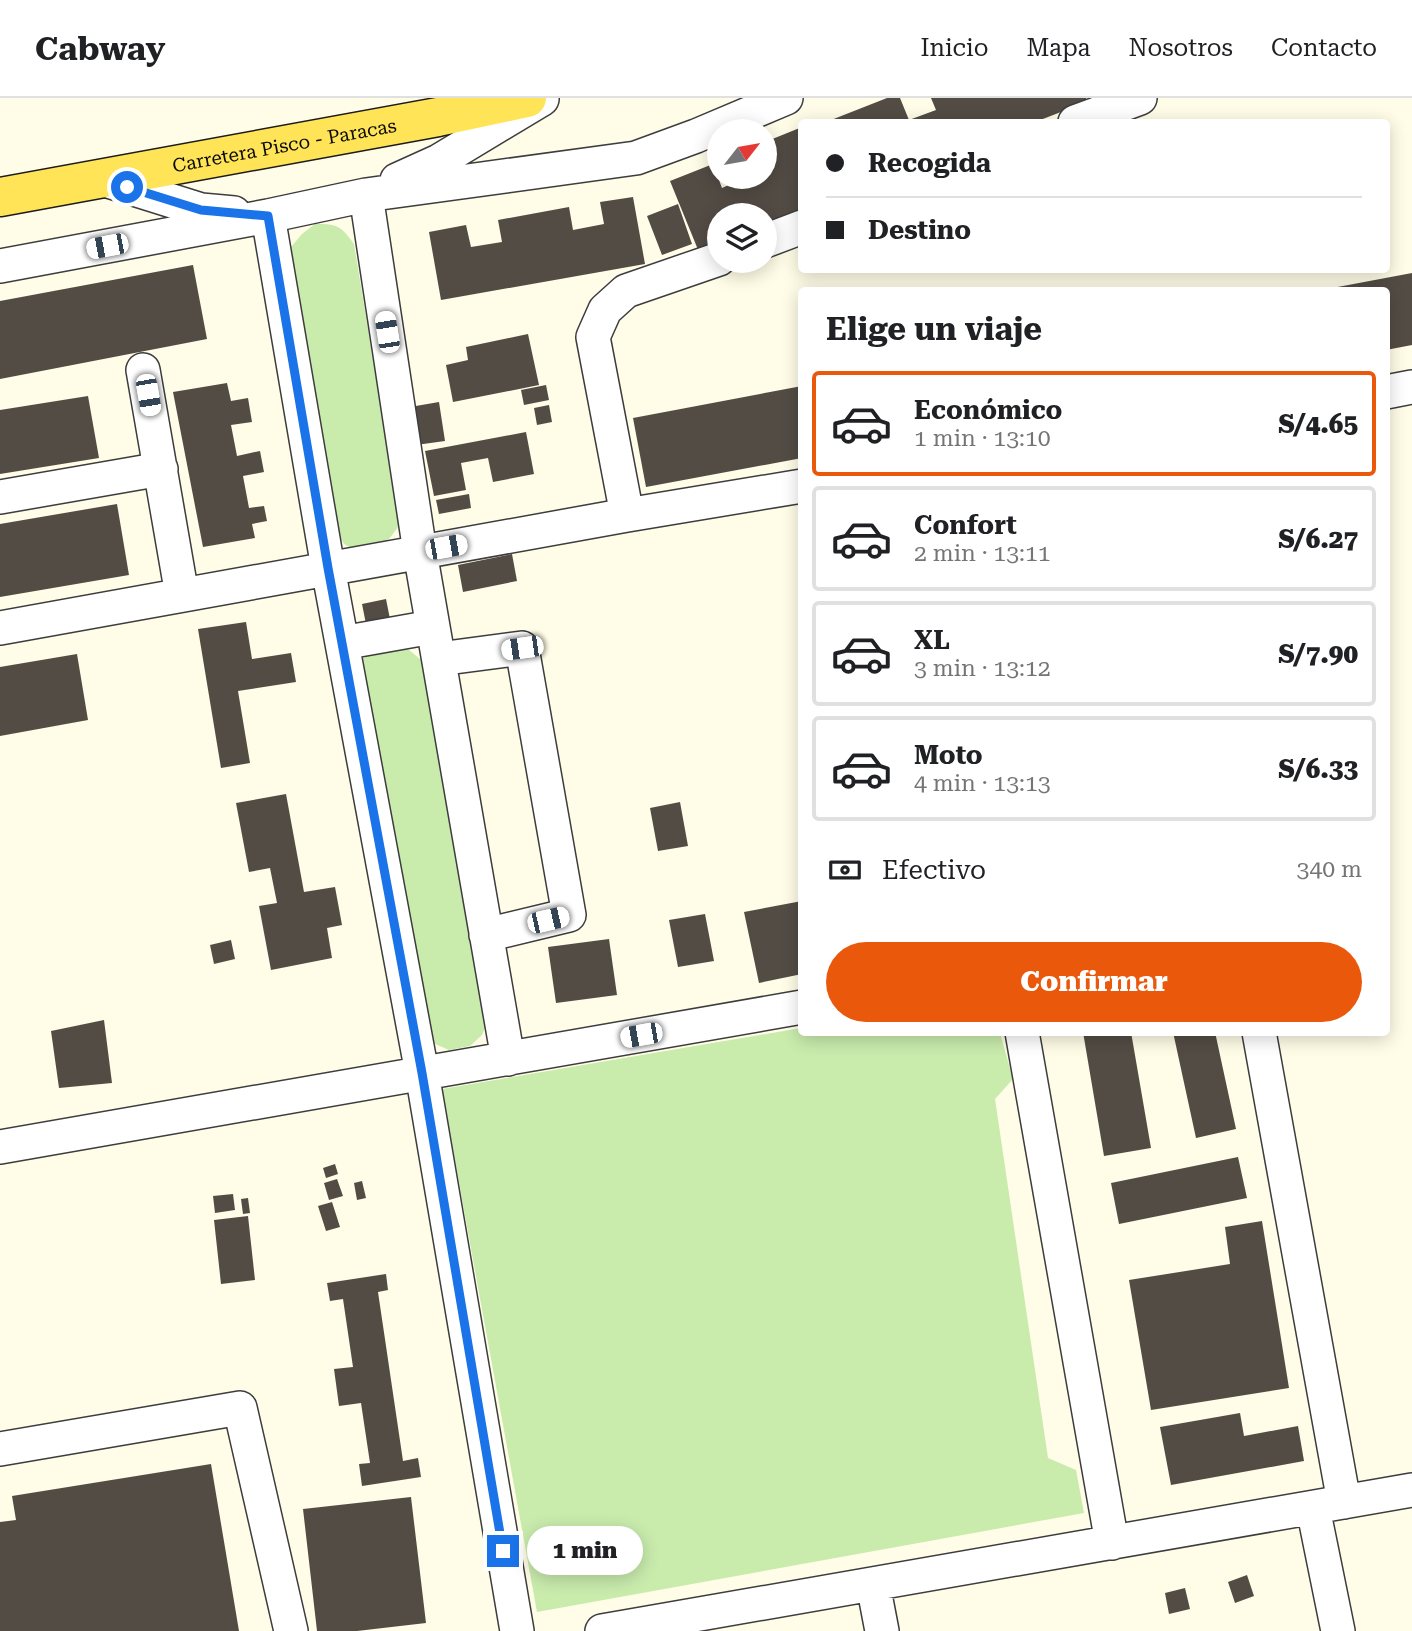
<!DOCTYPE html>
<html lang="es">
<head>
<meta charset="utf-8">
<style>
	:root { --surface:#fff; --page:#f6f6f6; --text:#202124; --muted:#757577; --line:#e0e0e0; --accent:#ea580c }
	body { margin:0; font-family:"Roboto Serif",serif; background:var(--page); color:var(--text); height:100vh; display:flex; flex-direction:column; font-size:26px; white-space:nowrap }
	* { box-sizing:border-box; margin:0 }
	p { font-size:23px; color:var(--muted) }
	.icon { flex:none; width:38px; height:38px; fill:none; stroke:currentColor; stroke-width:2; stroke-linecap:round; stroke-linejoin:round }
	.map { position:relative; flex:1; overflow:hidden }
	.side { position:absolute; left:798px; top:189px; width:592px; height:749px; display:flex; flex-direction:column; background:var(--surface); border-radius:7px; box-shadow:0 4px 18px #0003 }
	.side>* { flex:none }
	.banner { position:absolute; left:798px; top:21px; width:592px; height:154px; border-radius:7px; box-shadow:0 4px 18px #0003; display:grid; align-content:center; height:154px; padding:0 28px; background:var(--surface) }
	.needle { width:46px; rotate:59deg }
	.buttons { position:absolute; left:707px; top:21px; display:grid; gap:14px }
	.buttons a { display:grid; place-items:center; width:70px; height:70px; border-radius:50%; background:var(--surface); box-shadow:0 4px 18px #0003; font-size:35px }
	.end { position:absolute; width:32px; height:32px; margin:-16px; border:9px solid #1a73e8; background:#fff; box-shadow:0 0 0 4px #fff }
	.from { border-radius:50% }
	.bubble { position:absolute; height:49px; border-radius:24px; background:var(--surface); box-shadow:0 4px 18px #0003; font-size:23px; font-weight:800; line-height:49px; text-align:center }
	.car { position:absolute; width:21px; height:42px; margin:-21px -10px; border-radius:9px; box-shadow:0 0 5px 2px #0007; background:linear-gradient(#fff 24%,#345 0 40%,#fff 0 76%,#345 0 86%,#fff 0) }
	.banner b { display:flex; align-items:center; gap:24px; height:66px; font-size:26px }
	.banner b+b { border-top:2px solid var(--line) }
	.banner i { width:18px; height:18px; background:var(--text) }
	ul { padding:0; list-style:none }
	li { display:flex; align-items:center; gap:21px; height:105px; margin:0 14px 10px; padding:0 14px; border:4px solid var(--line); border-radius:7px }
	li div { flex:1 }
	li b { display:block; font-size:26px }
	li em { font-style:normal; font-weight:800 }
	li.active { border-color:var(--accent) }
	li>.icon { width:63px; height:63px; stroke-width:1.5 }
	h2 { padding:0 28px; font-size:32px; line-height:84px }
	.pay { display:flex; align-items:center; gap:18px; height:77px; padding:0 28px; font-size:26px }
	.pay p { margin-inline-start:auto }
	.cta { display:flex; gap:14px; margin-top:auto; padding:14px 28px }
	.cta a { flex:1; height:80px; border-radius:42px; background:var(--accent); color:#fff; font-size:28px; font-weight:800; line-height:80px; text-align:center }
	header { display:flex; align-items:center; gap:42px; box-sizing:border-box; height:98px; padding:0 35px; background:var(--surface); border-bottom:2px solid var(--line) }
	header strong { font-size:33px }
	nav { display:flex; gap:38px; margin-inline-start:auto; font-size:24px }
	.map>svg:first-child { display:block }
	.green { fill:#c9ecad }
	.building { fill:#534c45 }
	.lines { fill:none; stroke-linecap:round; stroke-linejoin:round }
	.minor-casing { stroke:#3d3d3d; stroke-width:36 }
	.major-casing { stroke:#1b1b1b; stroke-width:41 }
	.minor { stroke:#fff; stroke-width:33 }
	.major { stroke:#ffe457; stroke-width:38 }
	.route { stroke:#1a73e8; stroke-width:9 }
	.labels { text-anchor:middle; dominant-baseline:central; stroke-width:7; stroke-linejoin:round; paint-order:stroke }
	.street-label { font-size:19px; fill:#0a0a0a; stroke:#fff }
</style>
</head>
<body>
<header>
<strong>Cabway</strong>
<nav><a>Inicio</a><a>Mapa</a><a>Nosotros</a><a>Contacto</a></nav>
</header>
<div class="map">
<svg width="1412" height="1533" viewBox="0 0 1412 1533">
	<rect width="100%" height="100%" fill="#fffce7"/>
	<path class="green" d="M315,126C338,126 341,128 354,146L400,426C388,444 382,450 360,455L344,446L334,429L291,149L302,136Z
		M398,548L409,552L425,565L490,918L482,937L470,948L449,952L435,946L423,930L360,563L375,552Z
		M801,930L802,934L1000,935L1013,981L995,1001L1048,1360L1076,1372L1084,1415L537,1514L442,991Z"/>
	<path class="building" d="M887,0H900L909,22L936,12L931,0H1086L1087,4L1035,24H826Z
		M802,29V119L765,133V117H719V152L701,159L670,83L713,66L722,90L742,81L741,79H765V44Z
		M633,99L645,166L441,202L429,134L466,127L471,149L502,144L498,122L569,109L573,132L604,126L600,104Z
		M678,106L692,146L662,157L647,118Z
		M193,167L207,241L0,281V203Z
		M1412,175V247L1386,252V192H1327V191Z
		M528,236L539,287L453,304L446,267L468,262L466,249Z
		M227,285L231,303L248,300L252,324L231,327L237,358L260,353L264,374L243,378L249,410L264,408L267,423L252,426L255,440L203,449L173,294Z
		M546,287L549,302L524,307L521,292Z
		M802,288V360L646,389L633,320Z
		M88,298L99,360L0,376V312Z
		M439,304L445,343L416,347L410,309Z
		M549,307L552,324L537,327L534,310Z
		M526,334L534,376L493,384L488,360L461,365L466,392L434,398L425,353Z
		M469,396L471,410L439,416L436,402Z
		M117,406L129,477L0,499V426Z
		M512,456L517,483L463,494L458,467Z
		M386,501L390,521L366,526L362,506Z
		M246,524L252,561L291,555L296,584L238,593L250,665L221,670L198,531Z
		M77,556L88,622L0,638V569Z
		M286,696L304,794L335,789L342,827L327,830L332,860L271,872L259,808L277,805L270,770L249,774L236,705Z
		M680,704L688,748L658,753L650,710Z
		M802,803V876L759,885L744,814Z
		M705,816L714,863L678,869L669,822Z
		M609,841L617,897L556,905L548,849Z
		M231,842L235,861L214,866L210,847Z
		M104,922L112,985L59,990L51,933Z
		M1083,934H1131L1151,1050L1104,1058Z
		M1173,934H1215L1236,1031L1196,1040Z
		M1238,1059L1247,1100L1119,1126L1111,1085Z
		M335,1066L338,1076L326,1080L323,1070Z
		M337,1081L343,1098L329,1102L324,1085Z
		M362,1083L366,1100L357,1102L354,1085Z
		M233,1096L235,1112L215,1115L213,1098Z
		M248,1100L250,1115L243,1116L241,1101Z
		M332,1104L340,1129L326,1133L318,1108Z
		M248,1118L255,1182L221,1186L214,1122Z
		M1262,1123L1289,1290L1151,1312L1129,1182L1230,1166L1225,1129Z
		M386,1176L388,1192L378,1194L403,1363L418,1360L421,1379L362,1388L359,1366L370,1365L361,1305L339,1308L334,1271L353,1269L343,1201L330,1203L327,1185Z
		M1240,1315L1244,1338L1298,1328L1304,1363L1171,1387L1160,1329Z
		M211,1366L239,1533H0V1424L16,1422L12,1398Z
		M411,1399L426,1525L357,1533H317L303,1411Z
		M1247,1477L1254,1498L1235,1505L1228,1484Z
		M1185,1490L1190,1511L1169,1516L1165,1495Z"/>
	<g class="lines">
		<g class="minor-casing">
			<path id="minor" d="M1075,24L1140,0
				M102,81L201,112L234,115
				M397,82L439,63L542,1
				M366,97L420,454L508,961
				M268,118L328,470L422,975L517,1533
				M765,143L802,129
				M0,168L268,118L366,97L636,60L696,38L786,0
				M143,272L182,497
				M1386,294L1412,289
				M0,399L161,371
				M627,417L593,239L605,212L626,193L719,161
				M0,530L627,417L802,388
				M342,545L432,529
				M439,561L522,550L569,817L486,837
				M1022,934L1112,1445
				M1259,934L1344,1404
				M0,1049L802,909
				M0,1351L240,1310L291,1533
				M1313,1410L1338,1533
				M873,1486L882,1533
				M602,1533L1412,1392"/>
		</g>
		<g class="major-casing">
			<g id="major">
				<path id="s1" d="M0,99L438,19L527,0"/>
			</g>
		</g>
		<use href="#minor" class="minor"/>
		<use href="#major" class="major"/>
	</g>
	<g class="lines">
		<path class="route" d="M127,89L201,112L268,118L328,470L422,975L503,1453"/>
	</g>
	<g class="labels">
		<g class="street-label">
			<text stroke="none"><textPath href="#s1" startOffset="289">Carretera Pisco - Paracas</textPath></text>
		</g>
	</g>
</svg>
<div class="buttons">
<a><svg class="needle" viewBox="-14 -14 28 28"><path d="M0-13l5 13h-10z" fill="#e53935"/><path d="M0 13l5-13h-10z" fill="#757577"/></svg></a>
<a><svg class="icon" aria-label="layers" viewBox="0 0 24 24"><path d="M12 4l9 5-9 5-9-5zM3 14l9 5 9-5"/></svg></a>
</div>
<i class="end from" style="left:127px;top:89px"></i>
<i class="end" style="left:503px;top:1453px"></i>
<div class="bubble" style="left:527px;top:1428px;width:116px">1 min</div>
<i class="car" style="left:107px;top:148px;rotate:259deg"></i>
<i class="car" style="left:387px;top:234px;rotate:351deg"></i>
<i class="car" style="left:148px;top:297px;rotate:170deg"></i>
<i class="car" style="left:446px;top:449px;rotate:80deg"></i>
<i class="car" style="left:522px;top:550px;rotate:262deg"></i>
<i class="car" style="left:548px;top:822px;rotate:77deg"></i>
<i class="car" style="left:641px;top:937px;rotate:260deg"></i>
<div class="banner">
<b><i class="from"></i>Recogida</b>
<b><i></i>Destino</b>
</div>
<section class="side">
<h2>Elige un viaje</h2>
<ul>
<li class="active"><svg class="icon" aria-label="car" viewBox="0 0 24 24"><path d="M5 17H2v-5l4-1 3-4h7l3 4 3 1v5h-3M9 17h6M6 11h13"/><circle cx="7" cy="17" r="2"/><circle cx="17" cy="17" r="2"/></svg><div><b>Económico</b><p>1 min · 13:10</p></div><em>S/4.65</em></li>
<li><svg class="icon" aria-label="car" viewBox="0 0 24 24"><path d="M5 17H2v-5l4-1 3-4h7l3 4 3 1v5h-3M9 17h6M6 11h13"/><circle cx="7" cy="17" r="2"/><circle cx="17" cy="17" r="2"/></svg><div><b>Confort</b><p>2 min · 13:11</p></div><em>S/6.27</em></li>
<li><svg class="icon" aria-label="car" viewBox="0 0 24 24"><path d="M5 17H2v-5l4-1 3-4h7l3 4 3 1v5h-3M9 17h6M6 11h13"/><circle cx="7" cy="17" r="2"/><circle cx="17" cy="17" r="2"/></svg><div><b>XL</b><p>3 min · 13:12</p></div><em>S/7.90</em></li>
<li><svg class="icon" aria-label="car" viewBox="0 0 24 24"><path d="M5 17H2v-5l4-1 3-4h7l3 4 3 1v5h-3M9 17h6M6 11h13"/><circle cx="7" cy="17" r="2"/><circle cx="17" cy="17" r="2"/></svg><div><b>Moto</b><p>4 min · 13:13</p></div><em>S/6.33</em></li>
</ul>
<div class="pay"><svg class="icon" aria-label="cash" viewBox="0 0 24 24"><path d="M3 7h18v10H3z"/><circle cx="12" cy="12" r="2"/></svg>Efectivo<p>340 m</p></div>
<div class="cta"><a>Confirmar</a></div>
</section>
</div>
</body>
</html>
